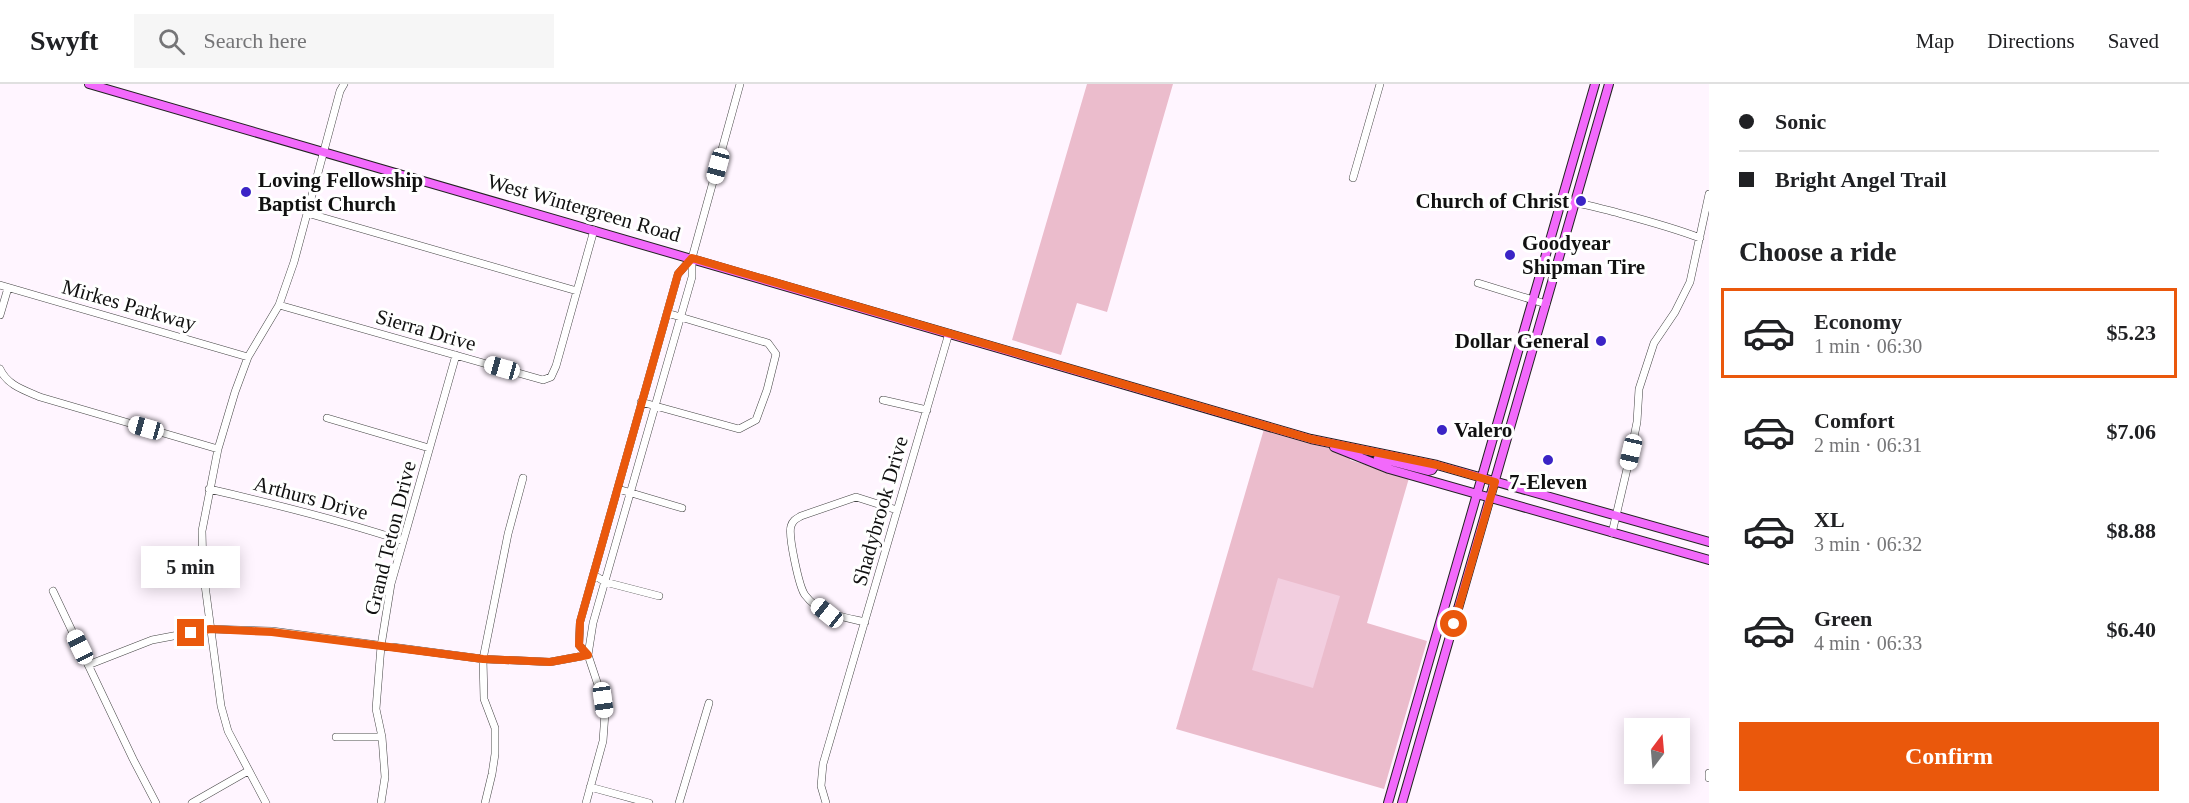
<!DOCTYPE html>
<html lang="en">
<head>
<meta charset="utf-8">
<style>
	:root { --surface:#fff; --page:#f6f6f6; --text:#202124; --muted:#757577; --line:#e0e0e0; --accent:#ea580c }
	body { margin:0; font-family:"Times New Roman",serif; background:var(--page); color:var(--text); height:100vh; display:flex; flex-direction:column; font-size:22px; white-space:nowrap }
	* { box-sizing:border-box; margin:0 }
	p { font-size:20px; color:var(--muted) }
	.icon { flex:none; width:33px; height:33px; fill:none; stroke:currentColor; stroke-width:2; stroke-linecap:round; stroke-linejoin:round }
	.map { position:relative; flex:1; overflow:hidden }
	.sheet { display:flex; flex-direction:column; background:var(--surface); width:480px }
	.sheet>* { flex:none }
	.top-card { display:grid; align-content:center; height:132px; padding:0 30px; background:var(--surface) }
	.needle { width:39px; rotate:16deg }
	.controls { position:absolute; left:1624px; top:634px; display:grid; gap:12px }
	.controls a { display:grid; place-items:center; width:66px; height:66px; border-radius:0px; background:var(--surface); box-shadow:0 3px 15px #0003; font-size:30px }
	.end { position:absolute; width:27px; height:27px; margin:-14px; border:8px solid #ea580c; background:#fff; box-shadow:0 0 0 3px #fff }
	.from { border-radius:50% }
	.bubble { position:absolute; height:42px; border-radius:0px; background:var(--surface); box-shadow:0 3px 15px #0003; font-size:20px; font-weight:600; line-height:42px; text-align:center }
	.car { position:absolute; width:18px; height:36px; margin:-18px -9px; border-radius:8px; box-shadow:0 0 4px 2px #0007; background:linear-gradient(#fff 24%,#345 0 40%,#fff 0 76%,#345 0 86%,#fff 0) }
	.top-card b { display:flex; align-items:center; gap:21px; height:57px; font-size:22px }
	.top-card b+b { border-top:2px solid var(--line) }
	.top-card i { width:15px; height:15px; background:var(--text) }
	ul { padding:0; list-style:none }
	li { display:flex; align-items:center; gap:18px; height:90px; margin:0 12px 9px; padding:0 18px; border:3px solid transparent; border-radius:0px }
	li div { flex:1 }
	li b { display:block; font-size:22px }
	li em { font-style:normal; font-weight:600 }
	li.active { border-color:var(--accent) }
	li>.icon { width:54px; height:54px; stroke-width:1.5 }
	h2 { padding:0 30px; font-size:27px; line-height:72px }
	.primary-button { display:flex; gap:12px; margin-top:auto; padding:12px 30px }
	.primary-button a { flex:1; height:69px; border-radius:0px; background:var(--accent); color:#fff; font-size:24px; font-weight:600; line-height:69px; text-align:center }
	header { display:flex; align-items:center; gap:36px; box-sizing:border-box; height:84px; padding:0 30px; background:var(--surface); border-bottom:2px solid var(--line) }
	header strong { font-size:28px }
	nav { display:flex; gap:33px; margin-inline-start:auto; font-size:21px }
	.search { width:420px; height:54px; background:var(--page); display:flex; align-items:center; gap:15px; box-sizing:border-box; padding:0 21px; border-radius:0px; color:var(--muted); font-size:22px }
	main { display:flex; flex:1; min-height:0 }
	.map>svg:first-child { display:block }
	.green { fill:#ebbccc }
	.pitch { fill:#f2cedf }
	.lines { fill:none; stroke-linecap:round; stroke-linejoin:round }
	.minor-casing { stroke:#444; stroke-width:8 }
	.major-casing { stroke:#222; stroke-width:10 }
	.minor { stroke:#fff; stroke-width:7 }
	.major { stroke:#f269fb; stroke-width:8 }
	.route { stroke:#ea580c; stroke-width:8 }
	.poi-dot { fill:#3b24c6; stroke:#fff; stroke-width:2 }
	.labels { text-anchor:middle; dominant-baseline:central; stroke-width:6; stroke-linejoin:round; paint-order:stroke }
	.poi-label { font-size:21px; font-weight:bold; fill:#111; stroke:#fff; text-anchor:start }
	.street-label { font-size:21px; fill:#111; stroke:#fff }
</style>
</head>
<body>
<header>
<strong>Swyft</strong>
<div class="search"><svg class="icon" aria-label="search" viewBox="0 0 24 24"><circle cx="10" cy="10" r="6"/><path d="M15 15l6 6"/></svg>Search here</div>
<nav><a>Map</a><a>Directions</a><a>Saved</a></nav>
</header>
<main>
<div class="map">
<svg width="1709" height="719" viewBox="0 0 1709 719">
	<rect width="100%" height="100%" fill="#fff5ff"/>
	<path class="green" d="M1087,0H1173L1107,228L1077,219L1061,271L1012,256Z
		M1264,345L1351,370L1350,376L1409,394L1367,539L1427,557L1384,705L1176,645Z"/>
	<path class="pitch" d="M1278,494L1340,512L1313,604L1252,586Z"/>
	<g class="lines">
		<g class="minor-casing">
			<path id="minor" d="M1353,94L1380,0
				M1562,118C1582,118 1602,125 1622,130C1648,137 1674,144 1700,154
				M307,129L577,207
				M1478,199L1546,220
				M0,201L248,273
				M279,221L543,296L551,293L556,282L594,146
				M0,231L8,204
				M0,285C7,301 24,306 40,313L218,365
				M883,316L927,326
				M641,318L739,345L756,336L767,306L776,270L768,259L667,229
				M327,334L429,364
				M209,405C275,420 339,436 403,457
				M618,405L682,424
				M1612,449L1631,368L1637,338L1639,305L1654,259L1675,228L1690,198L1709,110
				M594,491L605,498L659,512
				M53,507L133,675L156,719
				M865,538C843,533 819,530 805,511C799,503 788,451 791,442C793,436 796,435 801,432L856,413L897,426
				M588,571L593,539L692,193V174L740,0
				M88,581L152,556L210,545L272,547L483,575L550,578L588,571
				M336,653H382
				M1709,689V694
				M590,703L649,719
				M192,719L248,687
				M266,719L228,647L221,622L203,486L202,447L218,365L235,308L248,273L279,221L294,178L340,7L344,0
				M381,719L385,693L382,653L376,625L381,562L391,500L456,271
				M485,719L492,690L495,670V644L484,615L483,575L508,450L523,394
				M586,719L603,657L605,629L603,616L588,571L579,561L580,538L678,190L692,174
				M679,719L709,619
				M826,719L821,702L823,680L949,249"/>
		</g>
		<g class="major-casing">
			<path id="major" d="M89,0L1311,355L1437,381L1709,458
				M1334,363L1389,385L1709,476
				M1378,374L1428,387L1432,386L1435,381
				M1388,719L1595,0
				M1402,719L1609,0"/>
		</g>
		<use href="#minor" class="minor"/>
		<use href="#major" class="major"/>
	</g>
	<g class="lines">
		<path class="route" d="M191,549L210,545L272,548L483,575L550,578L588,571L579,561L580,538L678,190L692,174L1311,355L1437,381L1495,398L1454,540"/>
	</g>
	<g class="poi-dot">
		<circle cx="246" cy="108" r="6"/>
		<circle cx="1581" cy="117" r="6"/>
		<circle cx="1510" cy="171" r="6"/>
		<circle cx="1601" cy="257" r="6"/>
		<circle cx="1442" cy="346" r="6"/>
		<circle cx="1548" cy="376" r="6"/>
	</g>
	<g class="labels">
		<g class="poi-label">
			<text x="258" y="96">Loving Fellowship<tspan x="258" dy="24">Baptist Church</tspan></text>
			<text x="1569" y="117" text-anchor="end">Church of Christ</text>
			<text x="1522" y="159">Goodyear<tspan x="1522" dy="24">Shipman Tire</tspan></text>
			<text x="1589" y="257" text-anchor="end">Dollar General</text>
			<text x="1454" y="346">Valero</text>
			<text x="1548" y="398" text-anchor="middle">7-Eleven</text>
		</g>
		<g class="street-label">
			<text transform="translate(584 124) rotate(16)">West Wintergreen Road</text>
			<text transform="translate(129 221) rotate(16)">Mirkes Parkway</text>
			<text transform="translate(426 246) rotate(16)">Sierra Drive</text>
			<text transform="translate(311 414) rotate(15)">Arthurs Drive</text>
			<text transform="translate(880 427) rotate(-74)">Shadybrook Drive</text>
			<text transform="translate(390 454) rotate(-76)">Grand Teton Drive</text>
		</g>
	</g>
</svg>
<div class="controls">
<a><svg class="needle" viewBox="-14 -14 28 28"><path d="M0-13l5 13h-10z" fill="#e53935"/><path d="M0 13l5-13h-10z" fill="#757577"/></svg></a>
</div>
<i class="end from" style="left:1454px;top:540px"></i>
<i class="end" style="left:191px;top:549px"></i>
<div class="bubble" style="left:141px;top:462px;width:99px">5 min</div>
<i class="car" style="left:718px;top:82px;rotate:195deg"></i>
<i class="car" style="left:502px;top:284px;rotate:286deg"></i>
<i class="car" style="left:146px;top:344px;rotate:286deg"></i>
<i class="car" style="left:1631px;top:368px;rotate:193deg"></i>
<i class="car" style="left:827px;top:529px;rotate:309deg"></i>
<i class="car" style="left:80px;top:563px;rotate:334deg"></i>
<i class="car" style="left:603px;top:616px;rotate:172deg"></i>
</div>
<section class="sheet">
<div class="top-card">
<b><i class="from"></i>Sonic</b>
<b><i></i>Bright Angel Trail</b>
</div>
<h2>Choose a ride</h2>
<ul>
<li class="active"><svg class="icon" aria-label="car" viewBox="0 0 24 24"><path d="M5 17H2v-5l4-1 3-4h7l3 4 3 1v5h-3M9 17h6M6 11h13"/><circle cx="7" cy="17" r="2"/><circle cx="17" cy="17" r="2"/></svg><div><b>Economy</b><p>1 min · 06:30</p></div><em>$5.23</em></li>
<li><svg class="icon" aria-label="car" viewBox="0 0 24 24"><path d="M5 17H2v-5l4-1 3-4h7l3 4 3 1v5h-3M9 17h6M6 11h13"/><circle cx="7" cy="17" r="2"/><circle cx="17" cy="17" r="2"/></svg><div><b>Comfort</b><p>2 min · 06:31</p></div><em>$7.06</em></li>
<li><svg class="icon" aria-label="car" viewBox="0 0 24 24"><path d="M5 17H2v-5l4-1 3-4h7l3 4 3 1v5h-3M9 17h6M6 11h13"/><circle cx="7" cy="17" r="2"/><circle cx="17" cy="17" r="2"/></svg><div><b>XL</b><p>3 min · 06:32</p></div><em>$8.88</em></li>
<li><svg class="icon" aria-label="car" viewBox="0 0 24 24"><path d="M5 17H2v-5l4-1 3-4h7l3 4 3 1v5h-3M9 17h6M6 11h13"/><circle cx="7" cy="17" r="2"/><circle cx="17" cy="17" r="2"/></svg><div><b>Green</b><p>4 min · 06:33</p></div><em>$6.40</em></li>
</ul>
<div class="primary-button"><a>Confirm</a></div>
</section>
</main>
</body>
</html>
